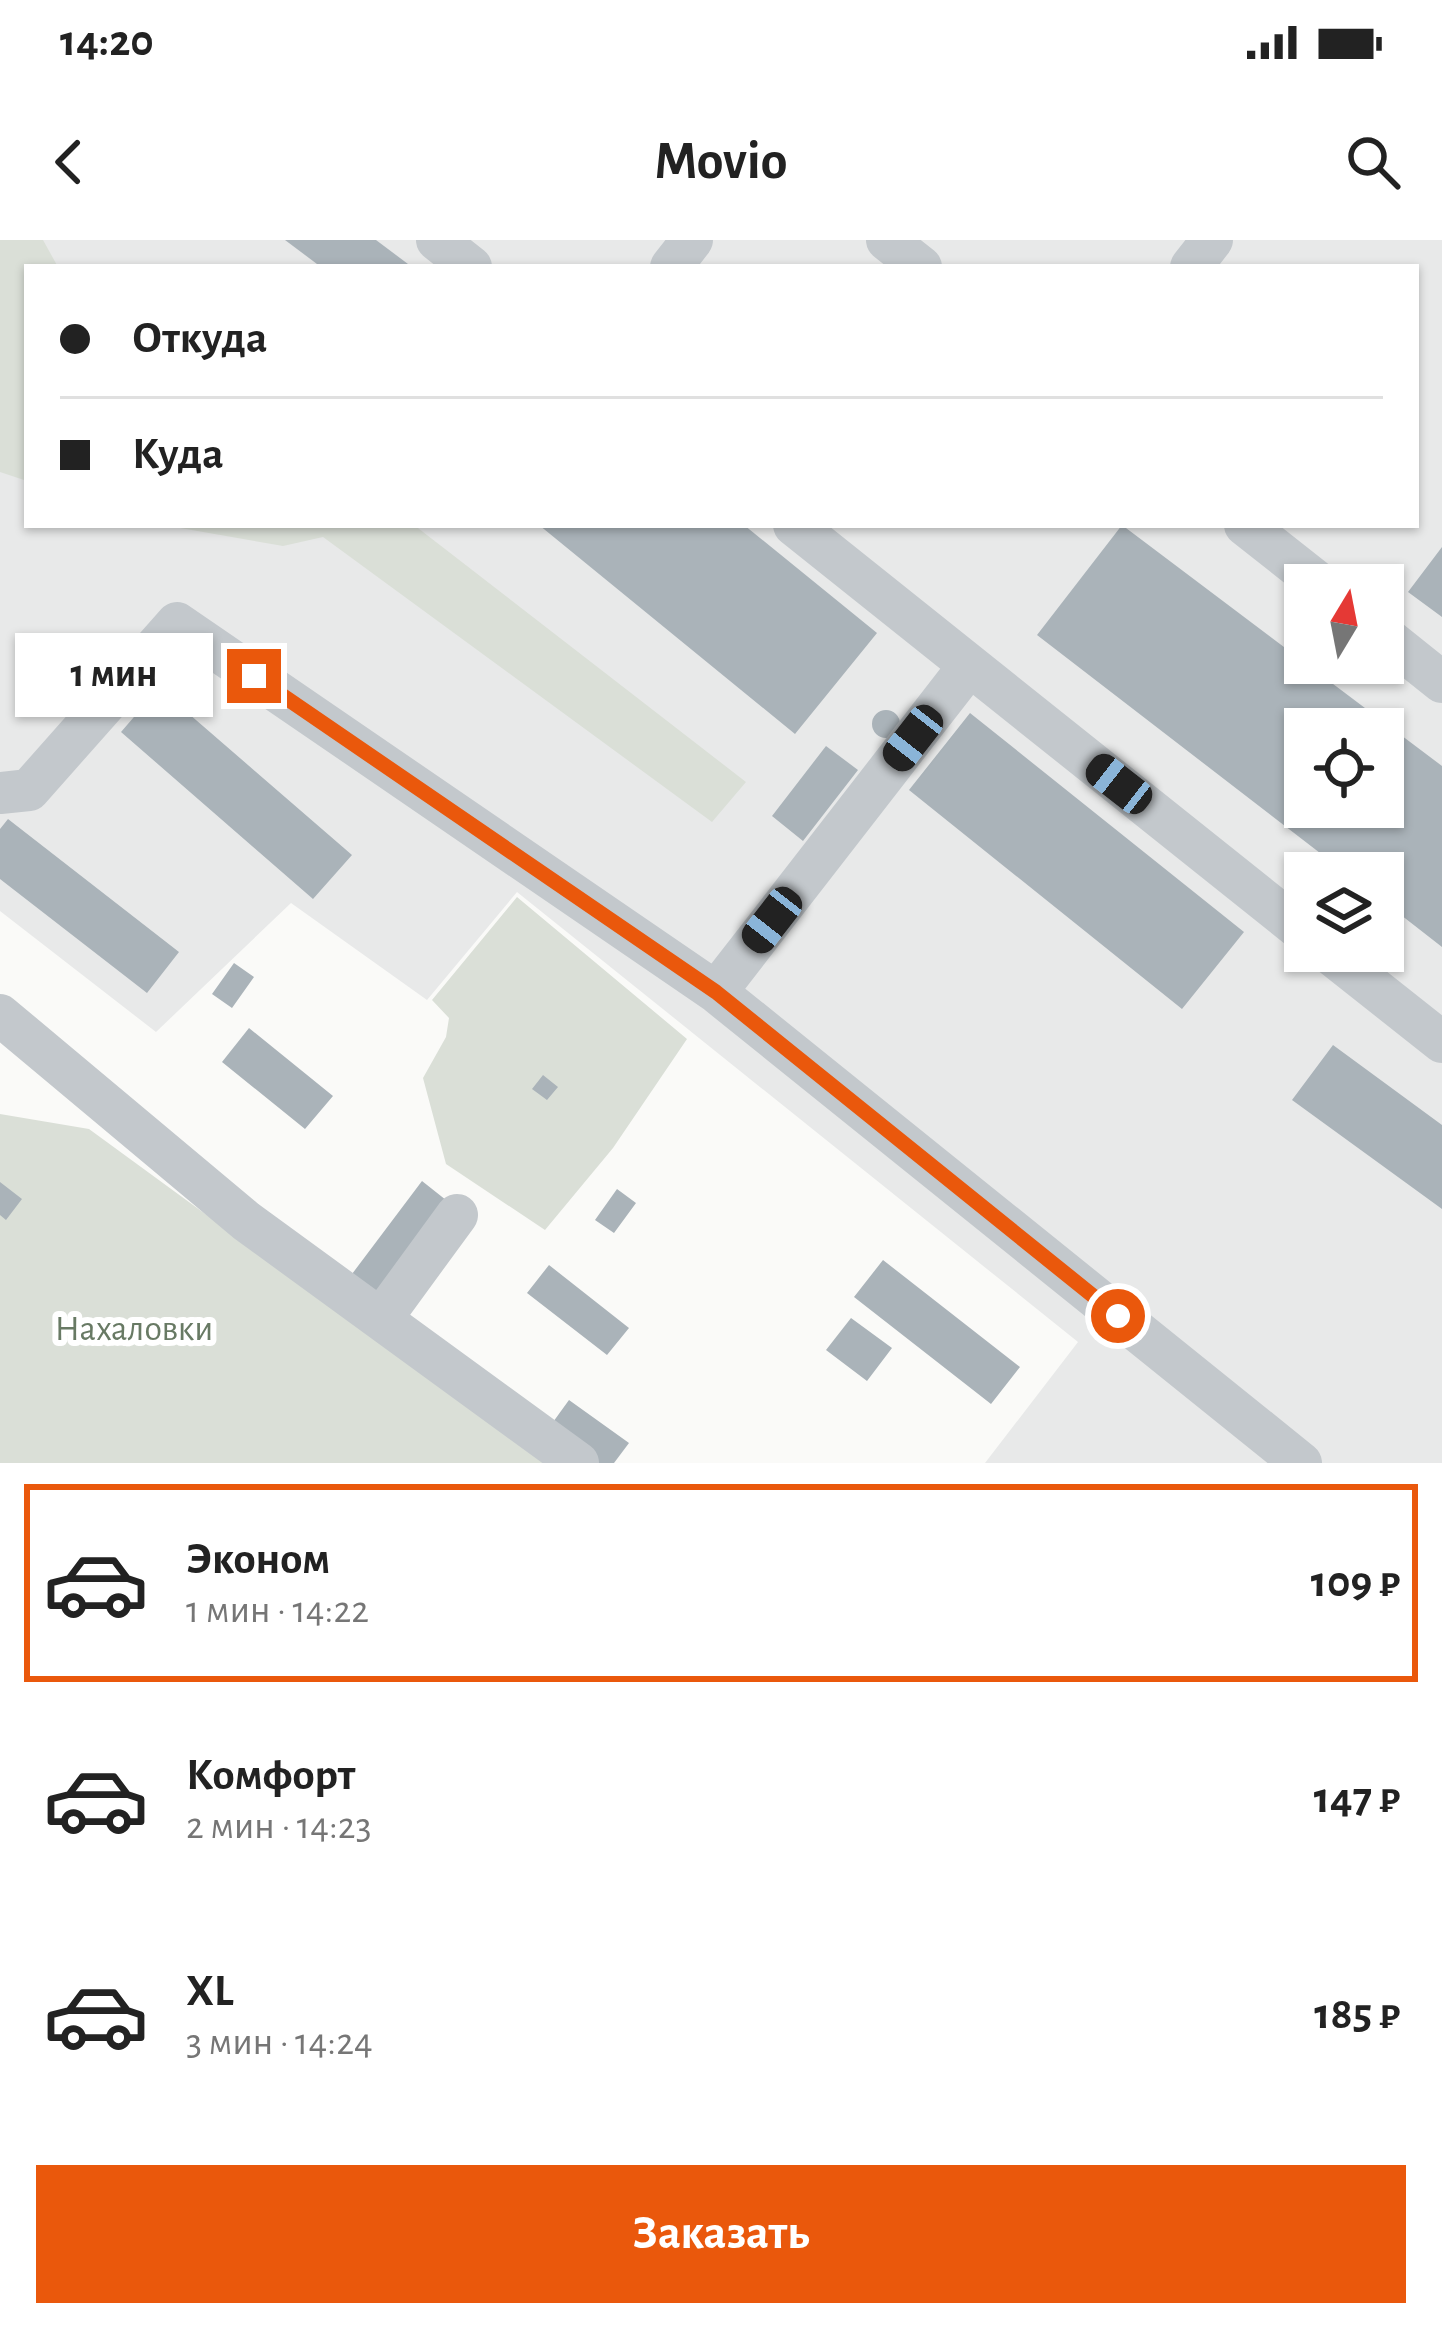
<!DOCTYPE html>
<html lang="ru">
<head>
<meta charset="utf-8">
<style>
	:root { --surface:#fff; --page:#f6f6f6; --text:#222; --muted:#767676; --line:#e0e0e0; --accent:#ea580c }
	body { margin:0; font-family:"Alegreya Sans",sans-serif; background:var(--page); color:var(--text); height:100vh; display:flex; flex-direction:column; font-size:45px; white-space:nowrap }
	* { box-sizing:border-box; margin:0 }
	p { font-size:39px; color:var(--muted) }
	.icon { flex:none; width:66px; height:66px; fill:none; stroke:currentColor; stroke-width:2; stroke-linecap:round; stroke-linejoin:round }
	.map { position:relative; height:1223px; overflow:hidden }
	.drawer { display:flex; flex-direction:column; background:var(--surface); flex:1 }
	.drawer>* { flex:none }
	.guide { position:absolute; left:24px; top:24px; width:1395px; height:264px; border-radius:0px; box-shadow:0 3px 9px #0004; display:grid; align-content:center; height:264px; padding:0 36px; background:var(--surface) }
	.needle { width:78px; rotate:10deg }
	.controls { position:absolute; left:1284px; top:324px; display:grid; gap:24px }
	.controls a { display:grid; place-items:center; width:120px; height:120px; border-radius:0px; background:var(--surface); box-shadow:0 3px 9px #0004; font-size:60px }
	.end { position:absolute; width:54px; height:54px; margin:-27px; border:15px solid #ea580c; background:#fff; box-shadow:0 0 0 6px #fff }
	.from { border-radius:50% }
	.bubble { position:absolute; height:84px; border-radius:0px; background:var(--surface); box-shadow:0 3px 9px #0004; font-size:39px; font-weight:600; line-height:84px; text-align:center }
	.car { position:absolute; width:36px; height:72px; margin:-36px -18px; border-radius:15px; box-shadow:0 0 9px 3px #0007; background:linear-gradient(#222 24%,#8ab4d8 0 40%,#222 0 76%,#8ab4d8 0 86%,#222 0) }
	.guide b { display:flex; align-items:center; gap:42px; height:114px; font-size:45px }
	.guide b+b { border-top:3px solid var(--line) }
	.guide i { width:30px; height:30px; background:var(--text) }
	ul { padding:21px 0 0; list-style:none }
	li { display:flex; align-items:center; gap:36px; height:198px; margin:0 24px 18px; padding:0 12px; border:6px solid transparent; border-radius:0px }
	li div { flex:1 }
	li b { display:block; font-size:45px }
	li em { font-style:normal; font-weight:600 }
	li.on { border-color:var(--accent) }
	li>.icon { width:108px; height:108px; stroke-width:1.5 }
	.action { display:flex; gap:24px; margin-top:auto; padding:24px 36px }
	.action a { flex:1; height:138px; border-radius:0px; background:var(--accent); color:#fff; font-size:48px; font-weight:600; line-height:138px; text-align:center }
	.status { display:flex; justify-content:space-between; align-items:center; height:84px; padding:0 60px; background:var(--surface); direction:ltr }
	.status svg { height:33px; fill:currentColor }
	header { display:flex; justify-content:space-between; align-items:center; height:156px; padding:0 36px; background:var(--surface); font-size:54px; font-weight:600 }
	.map>svg:first-child { display:block }
	.built { fill:#e8e9e9; fill-rule:evenodd }
	.green { fill:#dadfd7 }
	.building { fill:#aab3b9; fill-rule:evenodd }
	.lines { fill:none; stroke-linecap:round; stroke-linejoin:round }
	.minor { stroke:#c3c8cc; stroke-width:42 }
	.route { stroke:#ea580c; stroke-width:15 }
	.labels { text-anchor:middle; dominant-baseline:central; stroke-width:12; stroke-linejoin:round; paint-order:stroke }
	.park-label { font-size:36px; fill:#687a64; stroke:#fff }
</style>
</head>
<body>
<div class="status"><b>14:20</b><svg viewBox="0 0 49 12"><path d="M0 12V9h3v3zM5 12V6h3v6zM10 12V3h3v9zM15 12V0h3v12zM26 1h20v11H26zM47 4h2v5h-2z"/></svg></div>
<header><svg class="icon" aria-label="back" viewBox="0 0 24 24"><path d="M15 5l-7 7 7 7"/></svg>Movio<svg class="icon" aria-label="search" viewBox="0 0 24 24"><circle cx="10" cy="10" r="6"/><path d="M15 15l6 6"/></svg></header>
<div class="map">
<svg width="1442" height="1223" viewBox="0 0 1442 1223">
	<rect width="100%" height="100%" fill="#fafaf8"/>
	<path class="built" d="M0,0H1442V1223H985L1078,1102L517,652L427,760L291,663L156,792L0,671ZM27,27H1416V285H27ZM1305,345H1383V423H1305ZM1305,489H1383V567H1305ZM1305,633H1383V711H1305Z"/>
	<path class="green" d="M0,0H43L58,27H27V241L0,232Z
		M163,285H414L746,542L712,582L323,297L283,306Z
		M517,657L687,799L613,908L545,990L446,924L423,838L446,797L449,778L432,760Z
		M0,874L89,889L546,1223H0Z"/>
	<path class="building" d="M285,0H376L412,27H321Z
		M539,285H744L877,393L795,494Z
		M1122,285L1442,526V707L1383,661V633H1346L1037,395ZM1305,489H1383V567H1305Z
		M1442,307V377L1408,352Z
		M159,448L352,615L313,659L121,492Z
		M872 484a14 14 0 1 1 28 0a14 14 0 1 1-28 0Z
		M970,473L1244,692L1182,769L909,550Z
		M826,506L858,530L803,601L772,576Z
		M8,579L179,712L147,753L0,639V589Z
		M234,723L254,737L232,768L212,754Z
		M249,788L333,856L305,889L222,822Z
		M1333,805L1442,885V969L1292,860Z
		M543,835L558,847L547,860L532,849Z
		M422,941L451,964L378,1060L349,1038Z
		M0,942L22,959L6,980L0,975Z
		M617,949L636,963L614,993L595,980Z
		M883,1020L1020,1127L991,1164L854,1057Z
		M549,1025L629,1088L607,1115L527,1053Z
		M851,1078L892,1108L867,1141L826,1110Z
		M569,1160L629,1203L614,1223H597L548,1189Z"/>
	<g class="lines">
		<path class="minor" d="M437,0L471,27
			M887,0L921,27
			M671,27L692,0
			M1191,27L1212,0
			M794,285L1305,693
			M1245,285L1321,345
			M1383,395L1442,442
			M0,553L29,550L177,383L716,752L1301,1223
			M1327,711L1442,802
			M716,752L969,426
			M0,775L246,981L578,1223
			M381,1079L457,975"/>
	</g>
	<g class="lines">
		<path class="route" d="M254,436L716,752L1118,1076"/>
	</g>
	<g class="labels">
		<g class="park-label">
			<text x="134" y="1089">Нахаловки</text>
		</g>
	</g>
</svg>
<div class="controls">
<a><svg class="needle" viewBox="-14 -14 28 28"><path d="M0-13l5 13h-10z" fill="#e53935"/><path d="M0 13l5-13h-10z" fill="#767676"/></svg></a>
<a><svg class="icon" aria-label="locate" viewBox="0 0 24 24"><circle cx="12" cy="12" r="6"/><path d="M12 2v4M12 18v4M2 12h4M18 12h4"/></svg></a>
<a><svg class="icon" aria-label="layers" viewBox="0 0 24 24"><path d="M12 4l9 5-9 5-9-5zM3 14l9 5 9-5"/></svg></a>
</div>
<i class="end from" style="left:1118px;top:1076px"></i>
<i class="end" style="left:254px;top:436px"></i>
<div class="bubble" style="left:15px;top:393px;width:198px">1 мин</div>
<i class="car" style="left:913px;top:498px;rotate:218deg"></i>
<i class="car" style="left:1119px;top:544px;rotate:308deg"></i>
<i class="car" style="left:772px;top:680px;rotate:218deg"></i>
<div class="guide">
<b><i class="from"></i>Откуда</b>
<b><i></i>Куда</b>
</div>
</div>
<section class="drawer">
<ul>
<li class="on"><svg class="icon" aria-label="car" viewBox="0 0 24 24"><path d="M5 17H2v-5l4-1 3-4h7l3 4 3 1v5h-3M9 17h6M6 11h13"/><circle cx="7" cy="17" r="2"/><circle cx="17" cy="17" r="2"/></svg><div><b>Эконом</b><p>1 мин · 14:22</p></div><em>109 ₽</em></li>
<li><svg class="icon" aria-label="car" viewBox="0 0 24 24"><path d="M5 17H2v-5l4-1 3-4h7l3 4 3 1v5h-3M9 17h6M6 11h13"/><circle cx="7" cy="17" r="2"/><circle cx="17" cy="17" r="2"/></svg><div><b>Комфорт</b><p>2 мин · 14:23</p></div><em>147 ₽</em></li>
<li><svg class="icon" aria-label="car" viewBox="0 0 24 24"><path d="M5 17H2v-5l4-1 3-4h7l3 4 3 1v5h-3M9 17h6M6 11h13"/><circle cx="7" cy="17" r="2"/><circle cx="17" cy="17" r="2"/></svg><div><b>XL</b><p>3 мин · 14:24</p></div><em>185 ₽</em></li>
</ul>
<div class="action"><a>Заказать</a></div>
</section>
</body>
</html>
